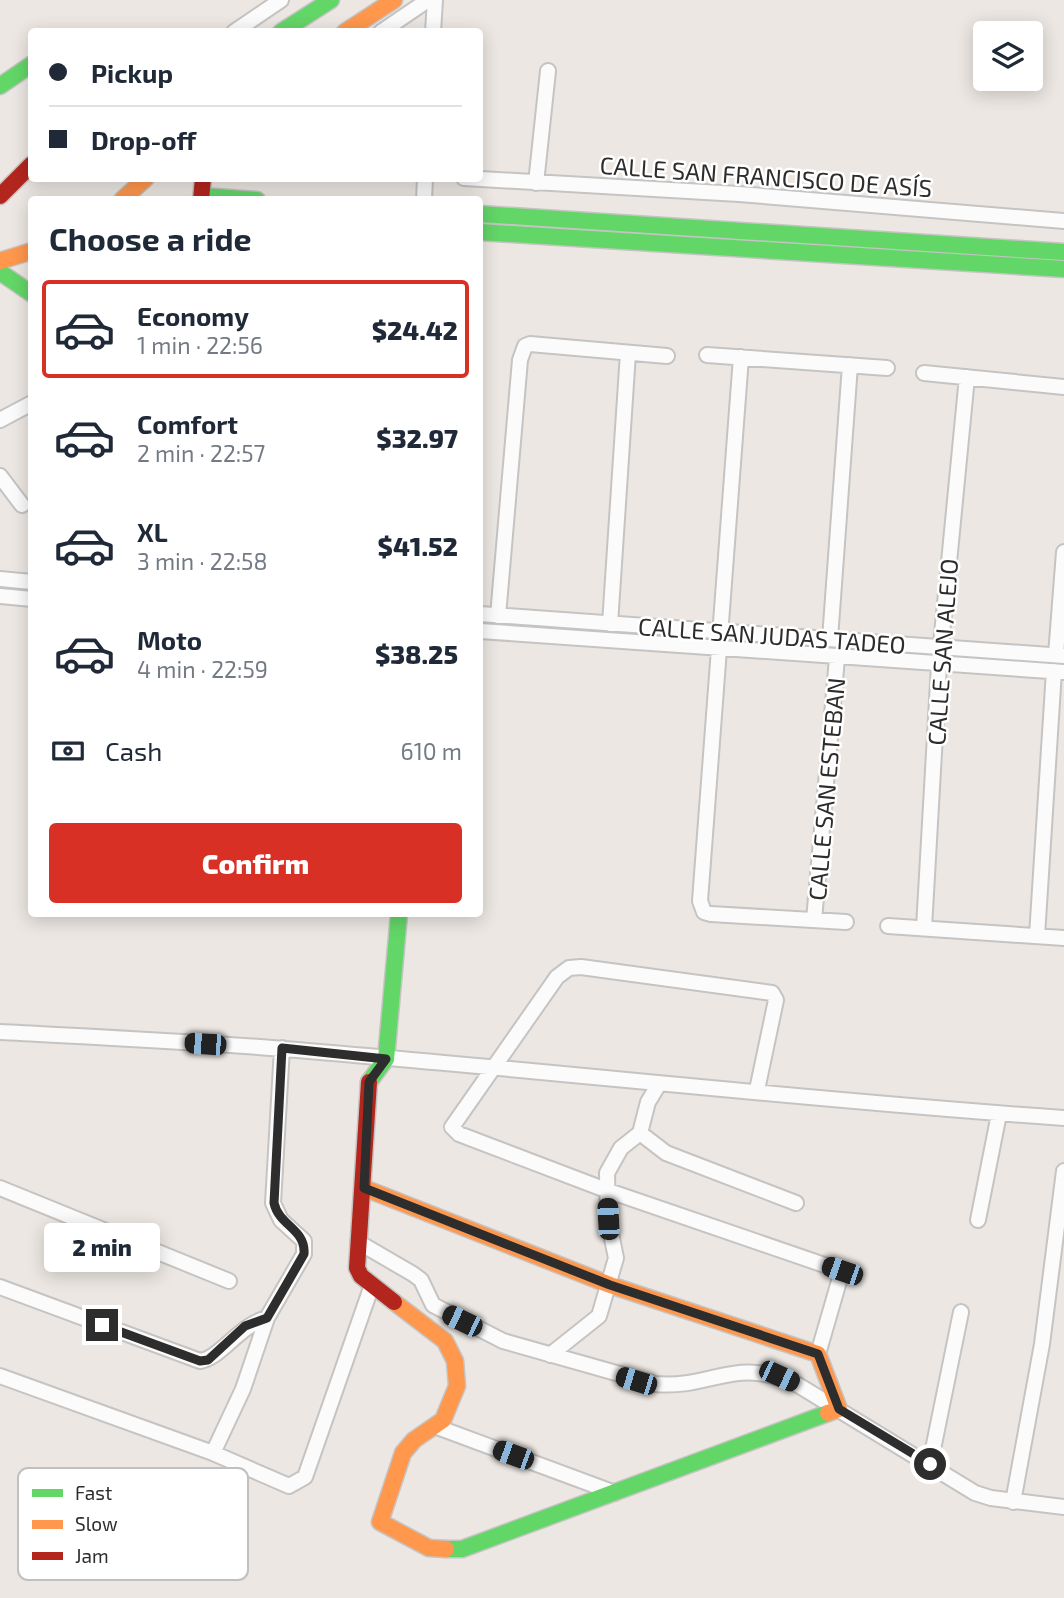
<!DOCTYPE html>
<html lang="en">
<head>
<meta charset="utf-8">
<style>
	:root { --surface:#fff; --page:#f2f2f3; --text:#1f2937; --muted:#747a83; --line:#e0e1e3; --accent:#d93025 }
	body { margin:0; font-family:"Exo 2",sans-serif; background:var(--page); color:var(--text); height:100vh; display:flex; flex-direction:column; font-size:26px; white-space:nowrap }
	* { box-sizing:border-box; margin:0 }
	p { font-size:23px; color:var(--muted) }
	.icon { flex:none; width:38px; height:38px; fill:none; stroke:currentColor; stroke-width:2; stroke-linecap:round; stroke-linejoin:round }
	.map { position:relative; flex:1; overflow:hidden }
	.side { position:absolute; left:28px; top:196px; width:455px; height:721px; display:flex; flex-direction:column; background:var(--surface); border-radius:7px; box-shadow:0 4px 18px #0003 }
	.side>* { flex:none }
	.top-card { position:absolute; left:28px; top:28px; width:455px; height:154px; border-radius:7px; box-shadow:0 4px 18px #0003; display:grid; align-content:center; height:154px; padding:0 21px; background:var(--surface) }
	.buttons { position:absolute; left:973px; top:21px; display:grid; gap:14px }
	.buttons a { display:grid; place-items:center; width:70px; height:70px; border-radius:7px; background:var(--surface); box-shadow:0 4px 18px #0003; font-size:35px }
	.end { position:absolute; width:32px; height:32px; margin:-16px; border:9px solid #2d2d2d; background:#fff; box-shadow:0 0 0 4px #fff }
	.from { border-radius:50% }
	.bubble { position:absolute; height:49px; border-radius:7px; background:var(--surface); box-shadow:0 4px 18px #0003; font-size:23px; font-weight:800; line-height:49px; text-align:center }
	.car { position:absolute; width:21px; height:42px; margin:-21px -10px; border-radius:9px; box-shadow:0 0 5px 2px #0007; background:linear-gradient(#222 24%,#8ab4d8 0 40%,#222 0 76%,#8ab4d8 0 86%,#222 0) }
	.top-card b { display:flex; align-items:center; gap:24px; height:66px; font-size:26px }
	.top-card b+b { border-top:2px solid var(--line) }
	.top-card i { width:18px; height:18px; background:var(--text) }
	ul { padding:0; list-style:none }
	li { display:flex; align-items:center; gap:21px; height:98px; margin:0 14px 10px; padding:0 7px; border:4px solid transparent; border-radius:7px }
	li div { flex:1 }
	li b { display:block; font-size:26px }
	li em { font-style:normal; font-weight:800 }
	li.on { border-color:var(--accent) }
	li>.icon { width:63px; height:63px; stroke-width:1.5 }
	h2 { padding:0 21px; font-size:32px; line-height:84px }
	.pay { display:flex; align-items:center; gap:18px; height:77px; padding:0 21px; font-size:26px }
	.pay p { margin-inline-start:auto }
	.button { display:flex; gap:14px; margin-top:auto; padding:14px 21px }
	.button a { flex:1; height:80px; border-radius:7px; background:var(--accent); color:#fff; font-size:28px; font-weight:800; line-height:80px; text-align:center }
	.map>svg:first-child { display:block }
	.lines { fill:none; stroke-linecap:round; stroke-linejoin:round }
	.street-casing { stroke:#c5c4c3; stroke-width:18 }
	.fast-casing { stroke:#c5c4c3; stroke-width:19 }
	.slow-casing { stroke:#c5c4c3; stroke-width:19 }
	.jam-casing { stroke:#c5c4c3; stroke-width:19 }
	.street { stroke:#fcfbfb; stroke-width:14 }
	.fast { stroke:#63d668; stroke-width:16 }
	.slow { stroke:#ff974d; stroke-width:16 }
	.jam { stroke:#b3261e; stroke-width:16 }
	.route { stroke:#2d2d2d; stroke-width:9 }
	.labels { text-anchor:middle; dominant-baseline:central; stroke-width:5; stroke-linejoin:round; paint-order:stroke }
	.street-label { font-size:24px; fill:#2d2d2d; stroke:#fff }
	.key { fill:#fff; stroke:#c0c0c0; stroke-width:2 }
	.key-label { font-size:19px; fill:#2d2d2d }
</style>
</head>
<body>
<div class="map">
<svg width="1064" height="1598" viewBox="0 0 1064 1598">
	<rect width="100%" height="100%" fill="#ece7e2"/>
	<g class="lines">
		<g class="street-casing">
			<path id="street" d="M234,32L281,0
				M381,32L428,0
				M433,32L435,0
				M464,178L739,194L1064,221
				M536,183L548,71
				M424,200L425,178
				M707,355L887,368
				M741,357L700,901L704,912L711,914L846,922
				M924,373L1064,387
				M0,420L32,403
				M0,476L22,505
				M0,579L32,582
				M0,596L32,599
				M480,614L1064,656
				M498,616L520,360L525,346L530,344L667,356
				M610,624L628,353
				M480,631L1064,672
				M830,639L850,365
				M1056,655L1064,552
				M814,920L837,658
				M888,926L1064,938
				M924,928L939,665L967,377
				M1037,936L1054,671
				M0,1032C95,1037 190,1041 284,1049C544,1070 804,1100 1064,1118
				M757,1090L776,1000L772,993L581,967L569,968L557,977L452,1127L459,1134L606,1190L842,1271L818,1354
				M640,1133L648,1102L659,1084
				M0,1188L229,1281
				M978,1220L999,1114
				M358,1242L413,1274L421,1280L433,1305L503,1341L655,1384C715,1389 733,1355 798,1385L975,1493L991,1498L1064,1507
				M0,1287L200,1361C221,1358 238,1326 267,1318
				M550,1355L599,1316L616,1258L608,1219L607,1173L621,1148L640,1133L666,1153L796,1203
				M0,1376L213,1453L289,1486L305,1477L372,1285
				M437,1427L615,1493
				M213,1453L243,1389L267,1318L304,1254V1241L281,1220L273,1203L282,1048
				M930,1464L961,1312
				M1013,1502L1042,1344L1064,1171"/>
		</g>
		<g class="fast-casing">
			<path id="fast" d="M281,32L331,0
				M0,86L32,64
				M202,196L257,200
				M480,214L1064,252
				M480,232L1064,269
				M0,272L32,294
				M369,1082L386,1059L399,914
				M446,1549H462L828,1413"/>
		</g>
		<g class="slow-casing">
			<path id="slow" d="M345,32L394,0
				M122,200L146,178
				M0,261L32,251
				M364,1188L610,1285L818,1354L839,1409L828,1413
				M394,1302L445,1341L455,1361L457,1386L443,1420L414,1440L403,1453L380,1522L429,1548L446,1549"/>
		</g>
		<g class="jam-casing">
			<path id="jam" d="M0,196L32,164
				M201,200L203,178
				M369,1082L357,1268L361,1276L394,1302"/>
		</g>
		<use href="#street" class="street"/>
		<use href="#fast" class="fast"/>
		<use href="#slow" class="slow"/>
		<use href="#jam" class="jam"/>
	</g>
	<g class="lines">
		<path class="route" d="M102,1325L200,1361L208,1360L245,1326L267,1318L304,1254C306,1229 279,1226 274,1203L282,1048L386,1059L369,1082L364,1188L610,1285L818,1354L839,1409L930,1464"/>
	</g>
	<g class="labels">
		<g class="street-label">
			<text transform="translate(766 176) rotate(4)">CALLE SAN FRANCISCO DE ASÍS</text>
			<text transform="translate(772 635) rotate(4)">CALLE SAN JUDAS TADEO</text>
			<text transform="translate(942 652) rotate(-86)">CALLE SAN ALEJO</text>
			<text transform="translate(826 789) rotate(-85)">CALLE SAN ESTEBAN</text>
		</g>
	</g>
	<rect x="18" y="1468" width="230" height="112" rx="10" class="key"/>
	<rect x="32" y="1489" width="31" height="8" fill="#63d668"/>
	<rect x="32" y="1520" width="31" height="9" fill="#ff974d"/>
	<rect x="32" y="1552" width="31" height="8" fill="#b3261e"/>
	<g class="key-label">
		<text x="75" y="1500">Fast</text>
		<text x="75" y="1531">Slow</text>
		<text x="75" y="1563">Jam</text>
	</g>
</svg>
<div class="buttons">
<a><svg class="icon" aria-label="layers" viewBox="0 0 24 24"><path d="M12 4l9 5-9 5-9-5zM3 14l9 5 9-5"/></svg></a>
</div>
<i class="end from" style="left:930px;top:1464px"></i>
<i class="end" style="left:102px;top:1325px"></i>
<div class="bubble" style="left:44px;top:1223px;width:116px">2 min</div>
<i class="car" style="left:205px;top:1044px;rotate:274deg"></i>
<i class="car" style="left:608px;top:1219px;rotate:357deg"></i>
<i class="car" style="left:842px;top:1271px;rotate:289deg"></i>
<i class="car" style="left:462px;top:1321px;rotate:296deg"></i>
<i class="car" style="left:779px;top:1376px;rotate:115deg"></i>
<i class="car" style="left:636px;top:1381px;rotate:287deg"></i>
<i class="car" style="left:513px;top:1455px;rotate:290deg"></i>
<div class="top-card">
<b><i class="from"></i>Pickup</b>
<b><i></i>Drop-off</b>
</div>
<section class="side">
<h2>Choose a ride</h2>
<ul>
<li class="on"><svg class="icon" aria-label="car" viewBox="0 0 24 24"><path d="M5 17H2v-5l4-1 3-4h7l3 4 3 1v5h-3M9 17h6M6 11h13"/><circle cx="7" cy="17" r="2"/><circle cx="17" cy="17" r="2"/></svg><div><b>Economy</b><p>1 min · 22:56</p></div><em>$24.42</em></li>
<li><svg class="icon" aria-label="car" viewBox="0 0 24 24"><path d="M5 17H2v-5l4-1 3-4h7l3 4 3 1v5h-3M9 17h6M6 11h13"/><circle cx="7" cy="17" r="2"/><circle cx="17" cy="17" r="2"/></svg><div><b>Comfort</b><p>2 min · 22:57</p></div><em>$32.97</em></li>
<li><svg class="icon" aria-label="car" viewBox="0 0 24 24"><path d="M5 17H2v-5l4-1 3-4h7l3 4 3 1v5h-3M9 17h6M6 11h13"/><circle cx="7" cy="17" r="2"/><circle cx="17" cy="17" r="2"/></svg><div><b>XL</b><p>3 min · 22:58</p></div><em>$41.52</em></li>
<li><svg class="icon" aria-label="car" viewBox="0 0 24 24"><path d="M5 17H2v-5l4-1 3-4h7l3 4 3 1v5h-3M9 17h6M6 11h13"/><circle cx="7" cy="17" r="2"/><circle cx="17" cy="17" r="2"/></svg><div><b>Moto</b><p>4 min · 22:59</p></div><em>$38.25</em></li>
</ul>
<div class="pay"><svg class="icon" aria-label="cash" viewBox="0 0 24 24"><path d="M3 7h18v10H3z"/><circle cx="12" cy="12" r="2"/></svg>Cash<p>610 m</p></div>
<div class="button"><a>Confirm</a></div>
</section>
</div>
</body>
</html>
